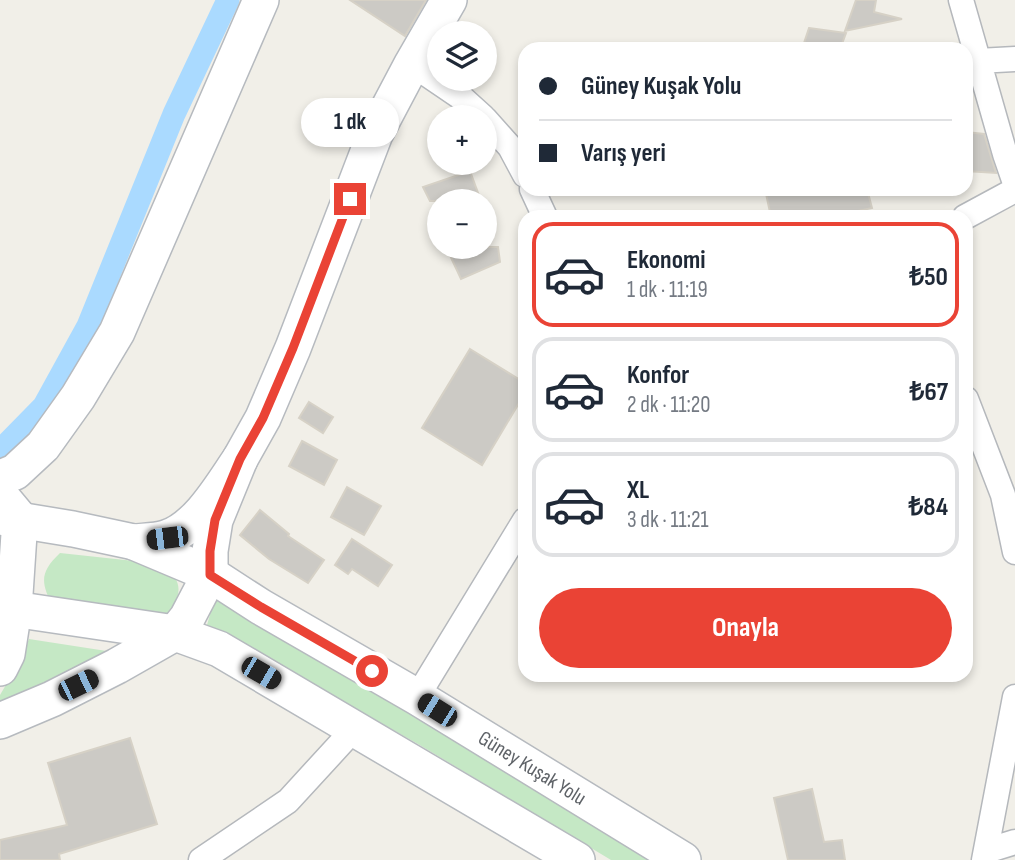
<!DOCTYPE html>
<html lang="tr">
<head>
<meta charset="utf-8">
<style>
	:root { --surface:#fff; --page:#f6f6f7; --text:#1f2937; --muted:#747a83; --line:#e0e1e3; --accent:#ea4335 }
	body { margin:0; font-family:"Sofia Sans Condensed",sans-serif; background:var(--page); color:var(--text); height:100vh; display:flex; flex-direction:column; font-size:26px; white-space:nowrap }
	* { box-sizing:border-box; margin:0 }
	p { font-size:23px; color:var(--muted) }
	.icon { flex:none; width:38px; height:38px; fill:none; stroke:currentColor; stroke-width:2; stroke-linecap:round; stroke-linejoin:round }
	.map { position:relative; flex:1; overflow:hidden }
	.side { position:absolute; left:518px; top:210px; width:455px; height:472px; display:flex; flex-direction:column; background:var(--surface); border-radius:21px; box-shadow:0 4px 10px #0003 }
	.side>* { flex:none }
	.guide { position:absolute; left:518px; top:42px; width:455px; height:154px; border-radius:21px; box-shadow:0 4px 10px #0003; display:grid; align-content:center; height:154px; padding:0 21px; background:var(--surface) }
	.fabs { position:absolute; left:427px; top:21px; display:grid; gap:14px }
	.fabs a { display:grid; place-items:center; width:70px; height:70px; border-radius:50%; background:var(--surface); box-shadow:0 4px 10px #0003; font-size:35px }
	.end { position:absolute; width:32px; height:32px; margin:-16px; border:9px solid #ea4335; background:#fff; box-shadow:0 0 0 4px #fff }
	.from { border-radius:50% }
	.bubble { position:absolute; height:49px; border-radius:24px; background:var(--surface); box-shadow:0 4px 10px #0003; font-size:23px; font-weight:700; line-height:49px; text-align:center }
	.car { position:absolute; width:21px; height:42px; margin:-21px -10px; border-radius:9px; box-shadow:0 0 5px 2px #0007; background:linear-gradient(#222 24%,#8ab4d8 0 40%,#222 0 76%,#8ab4d8 0 86%,#222 0) }
	.guide b { display:flex; align-items:center; gap:24px; height:66px; font-size:26px }
	.guide b+b { border-top:2px solid var(--line) }
	.guide i { width:18px; height:18px; background:var(--text) }
	ul { padding:12px 0 0; list-style:none }
	li { display:flex; align-items:center; gap:21px; height:105px; margin:0 14px 10px; padding:0 7px; border:4px solid var(--line); border-radius:21px }
	li div { flex:1 }
	li b { display:block; font-size:26px }
	li em { font-style:normal; font-weight:700 }
	li.on { border-color:var(--accent) }
	li>.icon { width:63px; height:63px; stroke-width:1.5 }
	.button { display:flex; gap:14px; margin-top:auto; padding:14px 21px }
	.button a { flex:1; height:80px; border-radius:42px; background:var(--accent); color:#fff; font-size:28px; font-weight:700; line-height:80px; text-align:center }
	.map>svg:first-child { display:block }
	.green { fill:#c5e8c5 }
	.lines { fill:none; stroke-linecap:round; stroke-linejoin:round }
	.canal { stroke:#aadaff; stroke-width:23 }
	.building { fill:#cccac5; stroke:#d6d1c6; stroke-width:2 }
	.street-casing { stroke:#b5b8bc; stroke-width:27 }
	.secondary-casing { stroke:#b6babf; stroke-width:38 }
	.street { stroke:#fff; stroke-width:24 }
	.secondary { stroke:#fff; stroke-width:35 }
	.route { stroke:#ea4335; stroke-width:9 }
	.labels { text-anchor:middle; dominant-baseline:central; stroke-width:5; stroke-linejoin:round; paint-order:stroke }
	.street-label { font-size:21px; fill:#5f6368; stroke:#fff }
</style>
</head>
<body>
<div class="map">
<svg width="1015" height="860" viewBox="0 0 1015 860">
	<rect width="100%" height="100%" fill="#f1efe8"/>
	<path class="green" d="M60,553L162,564C183,582 182,590 170,615L53,607C41,583 39,573 60,553Z
		M216,593L663,860H611L418,744L207,625Z
		M29,639L113,652L0,714V695L20,661Z"/>
	<g class="lines">
		<path class="canal" d="M0,451L44,406L88,326L174,114L228,0"/>
	</g>
	<path class="building" d="M350,0H426L405,36Z
		M856,0H876L874,12L902,19L845,31Z
		M809,28L846,33L840,49H802Z
		M966,132L984,134L996,173L966,171Z
		M470,171L481,201H430L423,187Z
		M765,189H867L872,208L830,217H771Z
		M446,247H498L500,262L461,279Z
		M470,349L525,383V393L482,465L422,428Z
		M309,402L333,417L323,433L299,418Z
		M302,441L337,460L324,485L289,466Z
		M347,487L381,506L364,535L331,517Z
		M260,510L289,534L288,536L324,560L308,583L269,559L240,535Z
		M352,539L392,565L378,586L352,569L348,574L335,565Z
		M130,738L157,824L59,854L60,860H0V840L67,825L48,763Z
		M812,789L824,842L842,840L845,860H788L774,798Z"/>
	<g class="lines">
		<g class="street-casing">
			<path id="street" d="M961,0L1005,154L1015,183
				M978,61L1015,59
				M412,64L462,98L483,117
				M485,119L510,147L525,175
				M532,189L545,217
				M965,217L1015,190
				M966,399L1003,495L1015,552
				M417,697L525,520
				M986,851L1015,842
				M201,860L288,801L354,729
				M984,860L1015,697"/>
		</g>
		<g class="secondary-casing">
			<g id="secondary">
				<path d="M240,459L263,418L293,348L375,134L412,64L449,0"/>
				<path d="M0,478L15,472L43,446L78,397L117,332L261,0"/>
				<path id="s1" d="M0,517L73,529L134,542L210,574L261,607L417,697L683,860"/>
				<path d="M0,607L175,633L219,649L577,860"/>
				<path d="M0,668L7,654L14,609L20,519L5,501"/>
				<path d="M0,721L52,699L117,666L175,633L187,618L210,574V551L215,520L240,459C222,485 198,528 166,538C157,541 144,541 134,542"/>
			</g>
		</g>
		<use href="#street" class="street"/>
		<use href="#secondary" class="secondary"/>
	</g>
	<g class="lines">
		<path class="route" d="M350,199L293,348L263,418L240,459L215,520L210,551V575L261,607L372,671"/>
	</g>
	<g class="labels">
		<g class="street-label">
			<text stroke="none"><textPath href="#s1" startOffset="595">Güney Kuşak Yolu</textPath></text>
		</g>
	</g>
</svg>
<div class="fabs">
<a><svg class="icon" aria-label="layers" viewBox="0 0 24 24"><path d="M12 4l9 5-9 5-9-5zM3 14l9 5 9-5"/></svg></a>
<a>+</a>
<a>−</a>
</div>
<i class="end from" style="left:372px;top:671px"></i>
<i class="end" style="left:350px;top:199px"></i>
<div class="bubble" style="left:301px;top:98px;width:98px">1 dk</div>
<i class="car" style="left:167px;top:538px;rotate:263deg"></i>
<i class="car" style="left:261px;top:673px;rotate:120deg"></i>
<i class="car" style="left:78px;top:685px;rotate:64deg"></i>
<i class="car" style="left:437px;top:710px;rotate:302deg"></i>
<div class="guide">
<b><i class="from"></i>Güney Kuşak Yolu</b>
<b><i></i>Varış yeri</b>
</div>
<section class="side">
<ul>
<li class="on"><svg class="icon" aria-label="car" viewBox="0 0 24 24"><path d="M5 17H2v-5l4-1 3-4h7l3 4 3 1v5h-3M9 17h6M6 11h13"/><circle cx="7" cy="17" r="2"/><circle cx="17" cy="17" r="2"/></svg><div><b>Ekonomi</b><p>1 dk · 11:19</p></div><em>₺50</em></li>
<li><svg class="icon" aria-label="car" viewBox="0 0 24 24"><path d="M5 17H2v-5l4-1 3-4h7l3 4 3 1v5h-3M9 17h6M6 11h13"/><circle cx="7" cy="17" r="2"/><circle cx="17" cy="17" r="2"/></svg><div><b>Konfor</b><p>2 dk · 11:20</p></div><em>₺67</em></li>
<li><svg class="icon" aria-label="car" viewBox="0 0 24 24"><path d="M5 17H2v-5l4-1 3-4h7l3 4 3 1v5h-3M9 17h6M6 11h13"/><circle cx="7" cy="17" r="2"/><circle cx="17" cy="17" r="2"/></svg><div><b>XL</b><p>3 dk · 11:21</p></div><em>₺84</em></li>
</ul>
<div class="button"><a>Onayla</a></div>
</section>
</div>
</body>
</html>
